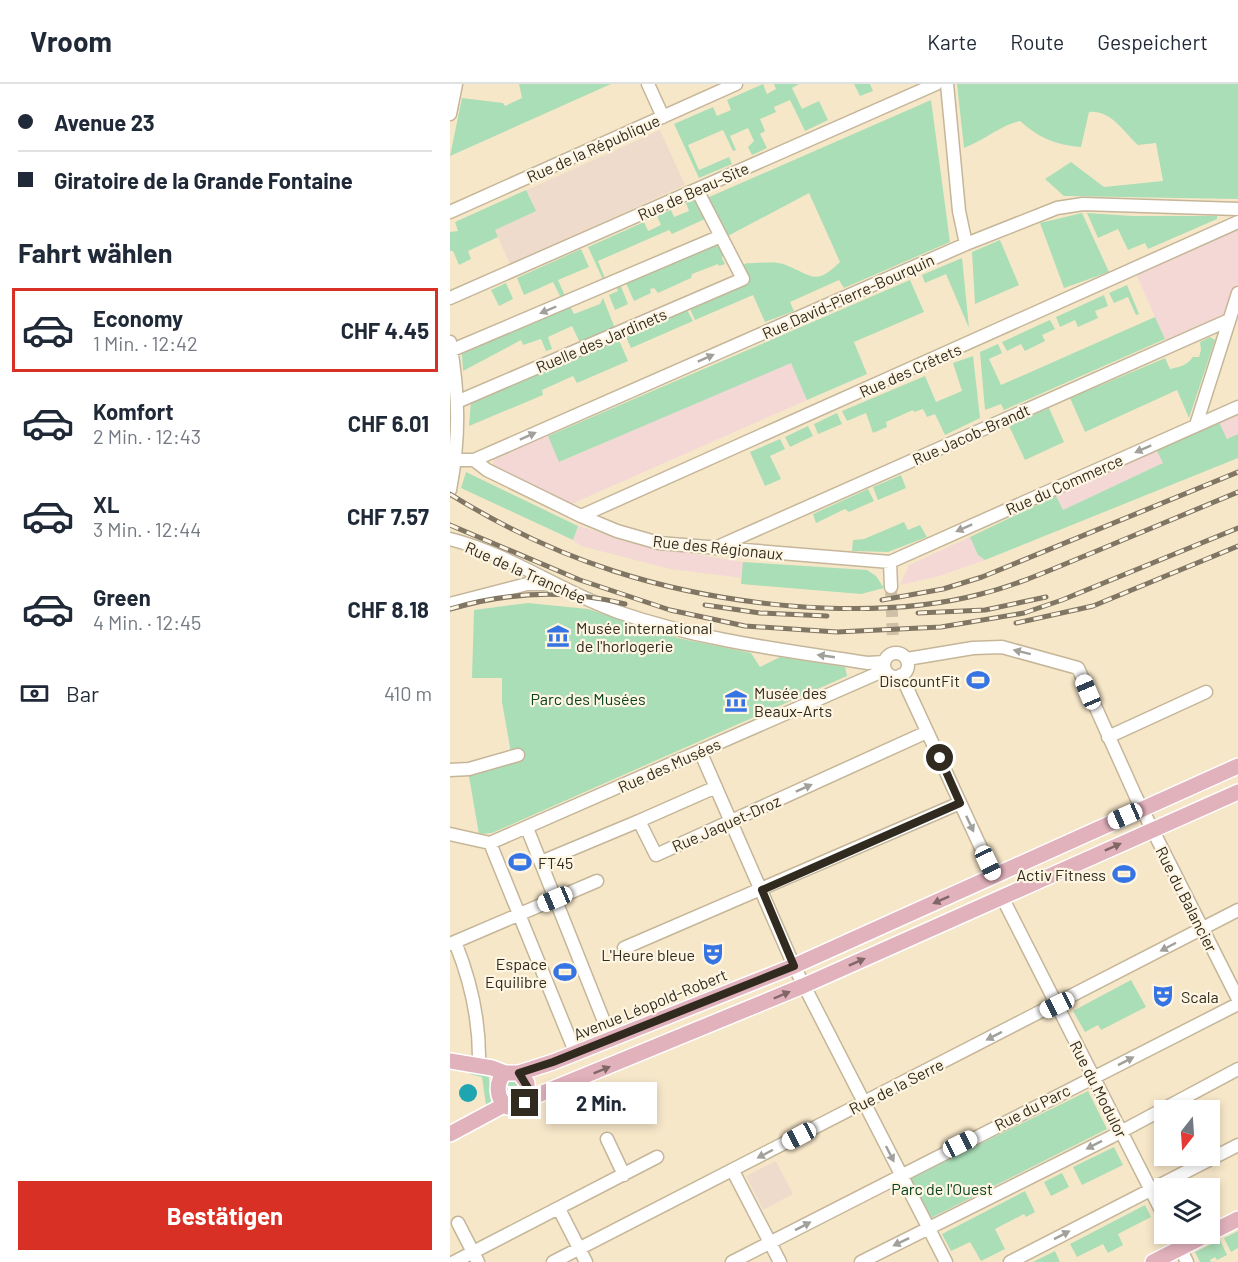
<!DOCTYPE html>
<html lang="de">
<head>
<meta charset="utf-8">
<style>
	:root { --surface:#fff; --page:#f6f6f7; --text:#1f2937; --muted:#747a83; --line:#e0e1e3; --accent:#d93025 }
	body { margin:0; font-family:Barlow,sans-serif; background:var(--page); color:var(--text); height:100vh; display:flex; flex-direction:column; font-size:22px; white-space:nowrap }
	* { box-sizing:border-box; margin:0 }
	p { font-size:20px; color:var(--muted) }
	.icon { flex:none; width:33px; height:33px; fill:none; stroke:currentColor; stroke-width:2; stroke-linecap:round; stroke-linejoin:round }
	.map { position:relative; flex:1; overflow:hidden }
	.details { display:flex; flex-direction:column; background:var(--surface); width:450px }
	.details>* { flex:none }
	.hud { display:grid; align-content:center; height:132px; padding:0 18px; background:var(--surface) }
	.needle { width:39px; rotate:197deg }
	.fabs { position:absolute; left:704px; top:1016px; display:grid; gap:12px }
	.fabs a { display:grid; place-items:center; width:66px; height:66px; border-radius:0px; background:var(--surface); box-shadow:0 3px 9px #0003; font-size:30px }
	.end { position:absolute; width:27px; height:27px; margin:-14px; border:8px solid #312b1f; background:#fff; box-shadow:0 0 0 3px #fff }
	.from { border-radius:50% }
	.bubble { position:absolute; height:42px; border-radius:0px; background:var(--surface); box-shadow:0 3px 9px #0003; font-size:20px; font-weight:700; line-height:42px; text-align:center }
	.car { position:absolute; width:18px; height:36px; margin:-18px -9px; border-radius:8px; box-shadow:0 0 4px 2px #0007; background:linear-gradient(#fff 24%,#345 0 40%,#fff 0 76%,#345 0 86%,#fff 0) }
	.hud b { display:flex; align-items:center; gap:21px; height:57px; font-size:22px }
	.hud b+b { border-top:2px solid var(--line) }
	.hud i { width:15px; height:15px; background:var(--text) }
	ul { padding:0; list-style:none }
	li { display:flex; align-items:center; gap:18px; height:84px; margin:0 12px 9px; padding:0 6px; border:3px solid transparent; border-radius:0px }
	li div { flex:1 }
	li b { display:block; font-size:22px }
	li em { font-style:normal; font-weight:700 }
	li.active { border-color:var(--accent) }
	li>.icon { width:54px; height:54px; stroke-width:1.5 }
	h2 { padding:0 18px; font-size:27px; line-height:72px }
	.pay { display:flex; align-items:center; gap:15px; height:66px; padding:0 18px; font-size:22px }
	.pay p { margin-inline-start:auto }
	.primary-button { display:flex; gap:12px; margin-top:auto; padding:12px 18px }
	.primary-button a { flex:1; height:69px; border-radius:0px; background:var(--accent); color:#fff; font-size:24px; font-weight:700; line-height:69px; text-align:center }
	header { display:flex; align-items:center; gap:36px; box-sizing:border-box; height:84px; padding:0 30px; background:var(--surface); border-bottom:2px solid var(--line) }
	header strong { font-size:28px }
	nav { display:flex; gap:33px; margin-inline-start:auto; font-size:21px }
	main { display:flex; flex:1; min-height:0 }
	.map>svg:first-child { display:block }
	.industrial { fill:#f3d8d6 }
	.education { fill:#efdbcc }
	.green { fill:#aadeb7 }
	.water { fill:#1ea5af }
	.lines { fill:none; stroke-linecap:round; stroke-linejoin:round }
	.minor-tunnel { stroke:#cfc1a7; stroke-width:12; stroke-dasharray:12 6; stroke-linecap:butt }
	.minor-casing { stroke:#c5b699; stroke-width:15 }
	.major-casing { stroke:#fff; stroke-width:18 }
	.minor { stroke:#fff; stroke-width:12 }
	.major { stroke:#e1b1bc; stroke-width:15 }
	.rail-casing { stroke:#807663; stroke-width:5 }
	.rail { stroke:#fef5e3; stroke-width:3; stroke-dasharray:9; stroke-linecap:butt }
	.oneway { fill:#a2a09a }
	.oneway2 { fill:#806766 }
	.route { stroke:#312b1f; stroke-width:8 }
	.labels { text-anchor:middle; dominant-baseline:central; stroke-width:4.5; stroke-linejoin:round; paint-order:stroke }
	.street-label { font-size:16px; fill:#312b1f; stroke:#fef5e3 }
	.poi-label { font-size:16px; fill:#312b1f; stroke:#fef5e3; text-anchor:start }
	.park-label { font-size:16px; fill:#084220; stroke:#fef5e3 }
</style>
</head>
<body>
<header>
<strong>Vroom</strong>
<nav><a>Karte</a><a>Route</a><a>Gespeichert</a></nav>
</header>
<main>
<section class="details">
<div class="hud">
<b><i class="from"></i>Avenue 23</b>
<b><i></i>Giratoire de la Grande Fontaine</b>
</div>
<h2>Fahrt wählen</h2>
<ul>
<li class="active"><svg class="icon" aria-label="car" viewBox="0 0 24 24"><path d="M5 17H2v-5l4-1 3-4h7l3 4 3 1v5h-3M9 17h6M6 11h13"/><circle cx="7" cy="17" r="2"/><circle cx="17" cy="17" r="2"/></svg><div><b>Economy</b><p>1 Min. · 12:42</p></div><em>CHF 4.45</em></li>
<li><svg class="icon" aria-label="car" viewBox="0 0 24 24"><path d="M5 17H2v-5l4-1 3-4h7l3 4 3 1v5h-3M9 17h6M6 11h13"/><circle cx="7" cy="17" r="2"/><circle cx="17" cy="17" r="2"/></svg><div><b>Komfort</b><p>2 Min. · 12:43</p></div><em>CHF 6.01</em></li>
<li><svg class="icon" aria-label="car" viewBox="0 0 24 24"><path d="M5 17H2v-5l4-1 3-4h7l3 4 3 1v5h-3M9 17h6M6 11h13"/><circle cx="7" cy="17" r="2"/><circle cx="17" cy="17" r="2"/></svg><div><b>XL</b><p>3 Min. · 12:44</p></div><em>CHF 7.57</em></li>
<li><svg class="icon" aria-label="car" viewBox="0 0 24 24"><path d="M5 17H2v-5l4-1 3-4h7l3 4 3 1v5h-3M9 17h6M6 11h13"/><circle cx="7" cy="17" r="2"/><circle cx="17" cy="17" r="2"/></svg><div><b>Green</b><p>4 Min. · 12:45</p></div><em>CHF 8.18</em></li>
</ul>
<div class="pay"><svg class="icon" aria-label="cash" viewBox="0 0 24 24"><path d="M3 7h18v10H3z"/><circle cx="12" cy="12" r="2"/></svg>Bar<p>410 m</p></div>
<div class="primary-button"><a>Bestätigen</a></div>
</section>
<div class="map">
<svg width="788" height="1178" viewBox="0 0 788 1178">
	<rect width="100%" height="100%" fill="#f7e7c9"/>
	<path class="industrial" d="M788,145V198L777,234L717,260L686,190Z
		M341,278L357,316L119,421L42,385L44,372L98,352L110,378Z
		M788,327V350L777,355L768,336Z
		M706,365L713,379L613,426L606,412Z
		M128,442L213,465L293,478V494L220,485L131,462L123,456Z
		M520,453L528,471L535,476L486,493L450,501L459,481Z"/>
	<path class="education" d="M210,46L235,101L60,180L35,125Z
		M326,1077L343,1110L313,1126L296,1092Z"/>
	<path class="green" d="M69,0H161L0,72L12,14L53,19L55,22L72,14Z
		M313,0L317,10L326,5L324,0H349L342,4L352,25L369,17L378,36L355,47L340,16L324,23L326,28L310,35L315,47L310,50L317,64L302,71L298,63L304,57L298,44L280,52L286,66L283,67L273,46L238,61L249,86L279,73L282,80L249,94L224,40L263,23L267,32L281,26L277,16Z
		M404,0H420L423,7L410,12Z
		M507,0H788V115L614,112L595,95L621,78L654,103L713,97L706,59L688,61C673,48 662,26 639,28L631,63C606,61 589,54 570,37C549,42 535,56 514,64Z
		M481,16L500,158L394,204L389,196L340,218L344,227L315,238L303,211L245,236L239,223L298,198L293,181L297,179C309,180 324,176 336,181C363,192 365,202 390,178L359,109L276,153L257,114Z
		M76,106L86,127L45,146L48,153L18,167L21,175L9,181L3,167H0V148L8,147L5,138Z
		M245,115L257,134L222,150L219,146L148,177L156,197L154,198L138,163L194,138L198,147L211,141L207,132L221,126L224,133L239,127L236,119Z
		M632,129L659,188L614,204L590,139Z
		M637,129L682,132H767V135L698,165L695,159L678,166L668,145L648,154Z
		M550,156L569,201L525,220L522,168Z
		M270,157L275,166L272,174L275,180L269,182L268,180L242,190L241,194L208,209L204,204L200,205L201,209L184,217L175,197Z
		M131,165L139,183L108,196L116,214L112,216L103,198L74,211L67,194Z
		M512,174L519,244L496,190L475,199L472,191Z
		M460,196L474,228L404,258L417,290L357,316L341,279L109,378L98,352Z
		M56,199L63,215L49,222L41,206Z
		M170,200L178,220L165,226L159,211L168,207L166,202Z
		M677,201L689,230L686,231L678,213L664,219L659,209Z
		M654,211L658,222L645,227L648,234L628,243L625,236L610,243L606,233Z
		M153,214L166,247L131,261L122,242L98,253L102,265L96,267L91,255L73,261L71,256L13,287L12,270L120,222L124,230L150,220Z
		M236,224L243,237L181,264L175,251Z
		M705,233L715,255L554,326L551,320L535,326L530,268L548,260L552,269L539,275L551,301Z
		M600,236L605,245L592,251L595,257L575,267L571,260L557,267L552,258Z
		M760,253L765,256L739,334L727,306L635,348L620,314L713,275L715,274L720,285C729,283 736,282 743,273H749L751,266L750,258Z
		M168,254L178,277L127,299L123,292L92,306L93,311L19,342L21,317Z
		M523,272L530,334L495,351L485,330L477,333L473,325L464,328L463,326L436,338L437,343L423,349L416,329L397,337L392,327L475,292L486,318L512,307L503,279Z
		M599,324L614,358L575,376L559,342Z
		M387,329L392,340L368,350L364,340Z
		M768,336L777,355L788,350V374L535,476L528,471L520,453L606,412L613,426L713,379L706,365Z
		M358,342L363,352L340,363L335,353Z
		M330,355L335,365L320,372L331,395L315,402L300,368Z
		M16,388L128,442L123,456L11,404Z
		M451,391L456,404L428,416L423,403Z
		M418,405L424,417L399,428L395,425L366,439L363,430Z
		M454,438L458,446L470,441L477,453L438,468L402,467L403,456L414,455Z
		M293,478L417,486L426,492L434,504L411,510L291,500Z
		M78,519L138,525L228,554L301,569L310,583L330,573L395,583L397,592L42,749L29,750L17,681L61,669L52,618V594H22L24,526Z
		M681,896L696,923L651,946L648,941L635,948L623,927Z
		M19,987L38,989L43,1022L28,1031V1027L36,1021L32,993L20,990Z
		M59,996L66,997L70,1009L60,1013L57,997Z
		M638,1007L657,1045L481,1134L460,1094Z
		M664,1063L673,1081L632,1101L623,1083Z
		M612,1089L619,1103L601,1112L594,1098Z
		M575,1107L585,1128L576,1133L574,1130L545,1145L555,1165L531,1177L520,1158L501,1167L492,1150Z
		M695,1121L701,1133L668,1150L673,1161L658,1169L653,1160L627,1173L620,1160Z
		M788,1147V1164L781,1168L774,1154Z
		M770,1156L777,1171L767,1176L765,1173L760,1176L761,1178H750L745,1168Z
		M605,1167L610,1178H583Z"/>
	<path class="water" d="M9 1009a9 9 0 1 1 18 0a9 9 0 1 1-18 0Z"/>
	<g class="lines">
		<path class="minor-tunnel" d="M441,503L443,556"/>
		<g class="minor-casing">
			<path id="minor" d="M198,0L213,33
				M497,0L509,127L516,160
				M0,30L6,0
				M0,128L286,0
				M0,214L486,0
				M0,258C9,310 10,353 0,406
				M0,267L271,152
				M9,317L293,195L247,106
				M746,341L788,209
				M6,376H24L37,386L131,432L167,447L209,459L440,478L788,323
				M24,376L516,160L607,124L633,120L788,125
				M131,432L788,138
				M0,455C59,470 110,507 168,528C249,556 333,566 418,579L434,578
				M265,464L779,236
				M440,478L441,503
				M0,520L77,500H101
				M434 581a12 12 0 1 1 24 0a12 12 0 1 1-24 0Z
				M457,575L523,564L552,563L628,584L686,713L788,915
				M451,591L544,792
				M658,653L756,608
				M250,667L344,882L496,1178
				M0,686L19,685L68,671
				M189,737L266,703
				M77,744L161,955
				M0,750L40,759L435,586
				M40,759L126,970
				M91,778L189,737L206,771L477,648
				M552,813L714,1132
				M5,858C21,897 30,939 29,981
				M0,860L147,797
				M174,864L510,719
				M157,1055L174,1091
				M283,1087L330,1178
				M109,1125L136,1178
				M8,1139L28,1178
				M723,1149L737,1178
				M4,1178L207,1073
				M103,1178L788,826
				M282,1178L788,920
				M411,1178L661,1053L788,985
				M560,1178L788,1061"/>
		</g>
		<g class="major-casing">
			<path id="major" d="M0,977L42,984L55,989
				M69,989L77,999L78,1015L67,1023H58C46,1016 45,998 55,989H69L103,978L344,882L788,682
				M78,1015L353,902L788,708
				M0,1050L54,1021
				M703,1178L788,1135"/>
		</g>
		<use href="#minor" class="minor"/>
		<use href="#major" class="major"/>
		<g class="rail-casing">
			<path id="rail" d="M0,410C107,477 216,511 341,522C404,527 470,526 531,510C568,501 602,485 637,471C687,450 738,429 788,408
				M0,441L130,496L220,526L295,542L387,548L491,543L574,529L612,516L788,444
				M432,516L493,505L532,493L788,388
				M255,521L310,529L377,532
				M0,525C58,508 116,505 175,520
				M468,529L535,526L596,513
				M566,539L643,522L788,462"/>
		</g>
		<use href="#rail" class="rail"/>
	</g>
	<defs><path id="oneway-solid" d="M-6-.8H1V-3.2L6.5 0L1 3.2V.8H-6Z" transform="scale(1.5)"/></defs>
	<g class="oneway">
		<use href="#oneway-solid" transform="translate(98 226) rotate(157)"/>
		<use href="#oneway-solid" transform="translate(256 274) rotate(-24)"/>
		<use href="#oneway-solid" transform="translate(78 352) rotate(-24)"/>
		<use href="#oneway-solid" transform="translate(693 365) rotate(156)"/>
		<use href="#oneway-solid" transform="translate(514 444) rotate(156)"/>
		<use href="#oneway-solid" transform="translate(572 568) rotate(-166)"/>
		<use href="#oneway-solid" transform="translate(376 572) rotate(-172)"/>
		<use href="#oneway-solid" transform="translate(354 704) rotate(-24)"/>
		<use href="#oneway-solid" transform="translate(520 740) rotate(65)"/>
		<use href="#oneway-solid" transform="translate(718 863) rotate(152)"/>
		<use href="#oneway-solid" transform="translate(544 952) rotate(153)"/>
		<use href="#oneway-solid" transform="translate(676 977) rotate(-27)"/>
		<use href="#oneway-solid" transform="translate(644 1061) rotate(153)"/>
		<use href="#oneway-solid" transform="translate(315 1070) rotate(152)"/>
		<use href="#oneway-solid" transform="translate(440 1070) rotate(63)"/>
		<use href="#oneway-solid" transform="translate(353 1142) rotate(-27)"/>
		<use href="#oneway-solid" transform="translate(612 1151) rotate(-27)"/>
		<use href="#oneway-solid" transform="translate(451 1158) rotate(154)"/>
	</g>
	<g class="oneway2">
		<use href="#oneway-solid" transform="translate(663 763) rotate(-24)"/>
		<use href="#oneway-solid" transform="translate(491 816) rotate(156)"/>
		<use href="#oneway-solid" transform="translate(407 878) rotate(-24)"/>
		<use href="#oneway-solid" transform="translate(332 911) rotate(-23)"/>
		<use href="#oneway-solid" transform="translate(152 986) rotate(-22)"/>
	</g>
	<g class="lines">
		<path class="route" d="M75,1019L78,1004L69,989L103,978L344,882L312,806L510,719L490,674"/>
	</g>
	<defs>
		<g id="museum-bare" transform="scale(1.8)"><path d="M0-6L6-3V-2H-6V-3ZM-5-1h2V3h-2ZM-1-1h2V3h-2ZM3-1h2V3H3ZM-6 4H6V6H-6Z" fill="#3574e2" stroke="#fef5e3" stroke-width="2.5" paint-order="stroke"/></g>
		<g id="stadium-bare" transform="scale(1.8)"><path d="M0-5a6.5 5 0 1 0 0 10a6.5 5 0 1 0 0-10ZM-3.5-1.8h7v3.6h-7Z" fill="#3574e2" stroke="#fef5e3" stroke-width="2.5" paint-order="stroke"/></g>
		<g id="theatre-bare" transform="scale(1.8)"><path d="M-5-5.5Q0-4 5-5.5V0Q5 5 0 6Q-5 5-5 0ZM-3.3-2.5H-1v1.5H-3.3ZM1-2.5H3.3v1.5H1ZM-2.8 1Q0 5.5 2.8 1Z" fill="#3574e2" stroke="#fef5e3" stroke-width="2.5" paint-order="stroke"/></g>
	</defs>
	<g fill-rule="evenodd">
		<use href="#museum-bare" x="108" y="552"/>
		<use href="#stadium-bare" x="528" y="596"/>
		<use href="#museum-bare" x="286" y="617"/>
		<use href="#stadium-bare" x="70" y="778"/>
		<use href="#stadium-bare" x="674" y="790"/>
		<use href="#theatre-bare" x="263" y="870"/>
		<use href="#stadium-bare" x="115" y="888"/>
		<use href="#theatre-bare" x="713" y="912"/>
	</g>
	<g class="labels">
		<g class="street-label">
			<text transform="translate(143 64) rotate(-24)">Rue de la République</text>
			<text transform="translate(243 107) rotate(-24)">Rue de Beau-Site</text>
			<text transform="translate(398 212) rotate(-24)">Rue David-Pierre-Bourquin</text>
			<text transform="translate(151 256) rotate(-23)">Ruelle des Jardinets</text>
			<text transform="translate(460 286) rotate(-24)">Rue des Crêtets</text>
			<text transform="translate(521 350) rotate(-24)">Rue Jacob-Brandt</text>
			<text transform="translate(614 400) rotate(-24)">Rue du Commerce</text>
			<text transform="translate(268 463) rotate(6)">Rue des Régionaux</text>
			<text transform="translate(76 488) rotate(24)">Rue de la Tranchée</text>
			<text transform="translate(219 681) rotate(-24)">Rue des Musées</text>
			<text transform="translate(276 739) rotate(-24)">Rue Jaquet-Droz</text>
			<text transform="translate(737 815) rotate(63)">Rue du Balancier</text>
			<text transform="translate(200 920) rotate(-22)">Avenue Léopold-Robert</text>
			<text transform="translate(446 1002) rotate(-27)">Rue de la Serre</text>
			<text transform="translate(649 1005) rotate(63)">Rue du Modulor</text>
			<text transform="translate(582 1023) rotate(-27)">Rue du Parc</text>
		</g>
		<g class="poi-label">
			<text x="126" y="543">Musée international<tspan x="126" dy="18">de l'horlogerie</tspan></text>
			<text x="510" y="596" text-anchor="end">DiscountFit</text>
			<text x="304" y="608">Musée des<tspan x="304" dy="18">Beaux-Arts</tspan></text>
			<text x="88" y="778">FT45</text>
			<text x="656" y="790" text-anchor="end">Activ Fitness</text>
			<text x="245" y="870" text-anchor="end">L'Heure bleue</text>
			<text x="97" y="879" text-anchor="end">Espace<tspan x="97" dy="18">Equilibre</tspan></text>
			<text x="731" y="912">Scala</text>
		</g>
		<g class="park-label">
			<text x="138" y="614">Parc des Musées</text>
			<text x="492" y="1104">Parc de l'Ouest</text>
		</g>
	</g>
</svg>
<div class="fabs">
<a><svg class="needle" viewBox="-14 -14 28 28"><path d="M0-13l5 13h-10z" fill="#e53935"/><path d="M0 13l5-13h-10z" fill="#747a83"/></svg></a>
<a><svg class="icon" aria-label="layers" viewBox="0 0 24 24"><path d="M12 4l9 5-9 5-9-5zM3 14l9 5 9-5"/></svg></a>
</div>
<i class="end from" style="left:490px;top:674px"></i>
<i class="end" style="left:75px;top:1019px"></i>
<div class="bubble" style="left:96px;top:998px;width:111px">2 Min.</div>
<i class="car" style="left:638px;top:608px;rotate:337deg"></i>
<i class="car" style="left:675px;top:732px;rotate:246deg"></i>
<i class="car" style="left:538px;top:779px;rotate:155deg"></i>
<i class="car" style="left:105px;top:815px;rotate:247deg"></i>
<i class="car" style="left:607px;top:921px;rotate:244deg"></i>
<i class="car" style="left:349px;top:1052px;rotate:242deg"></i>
<i class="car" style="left:510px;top:1060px;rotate:63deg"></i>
</div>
</main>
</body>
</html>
